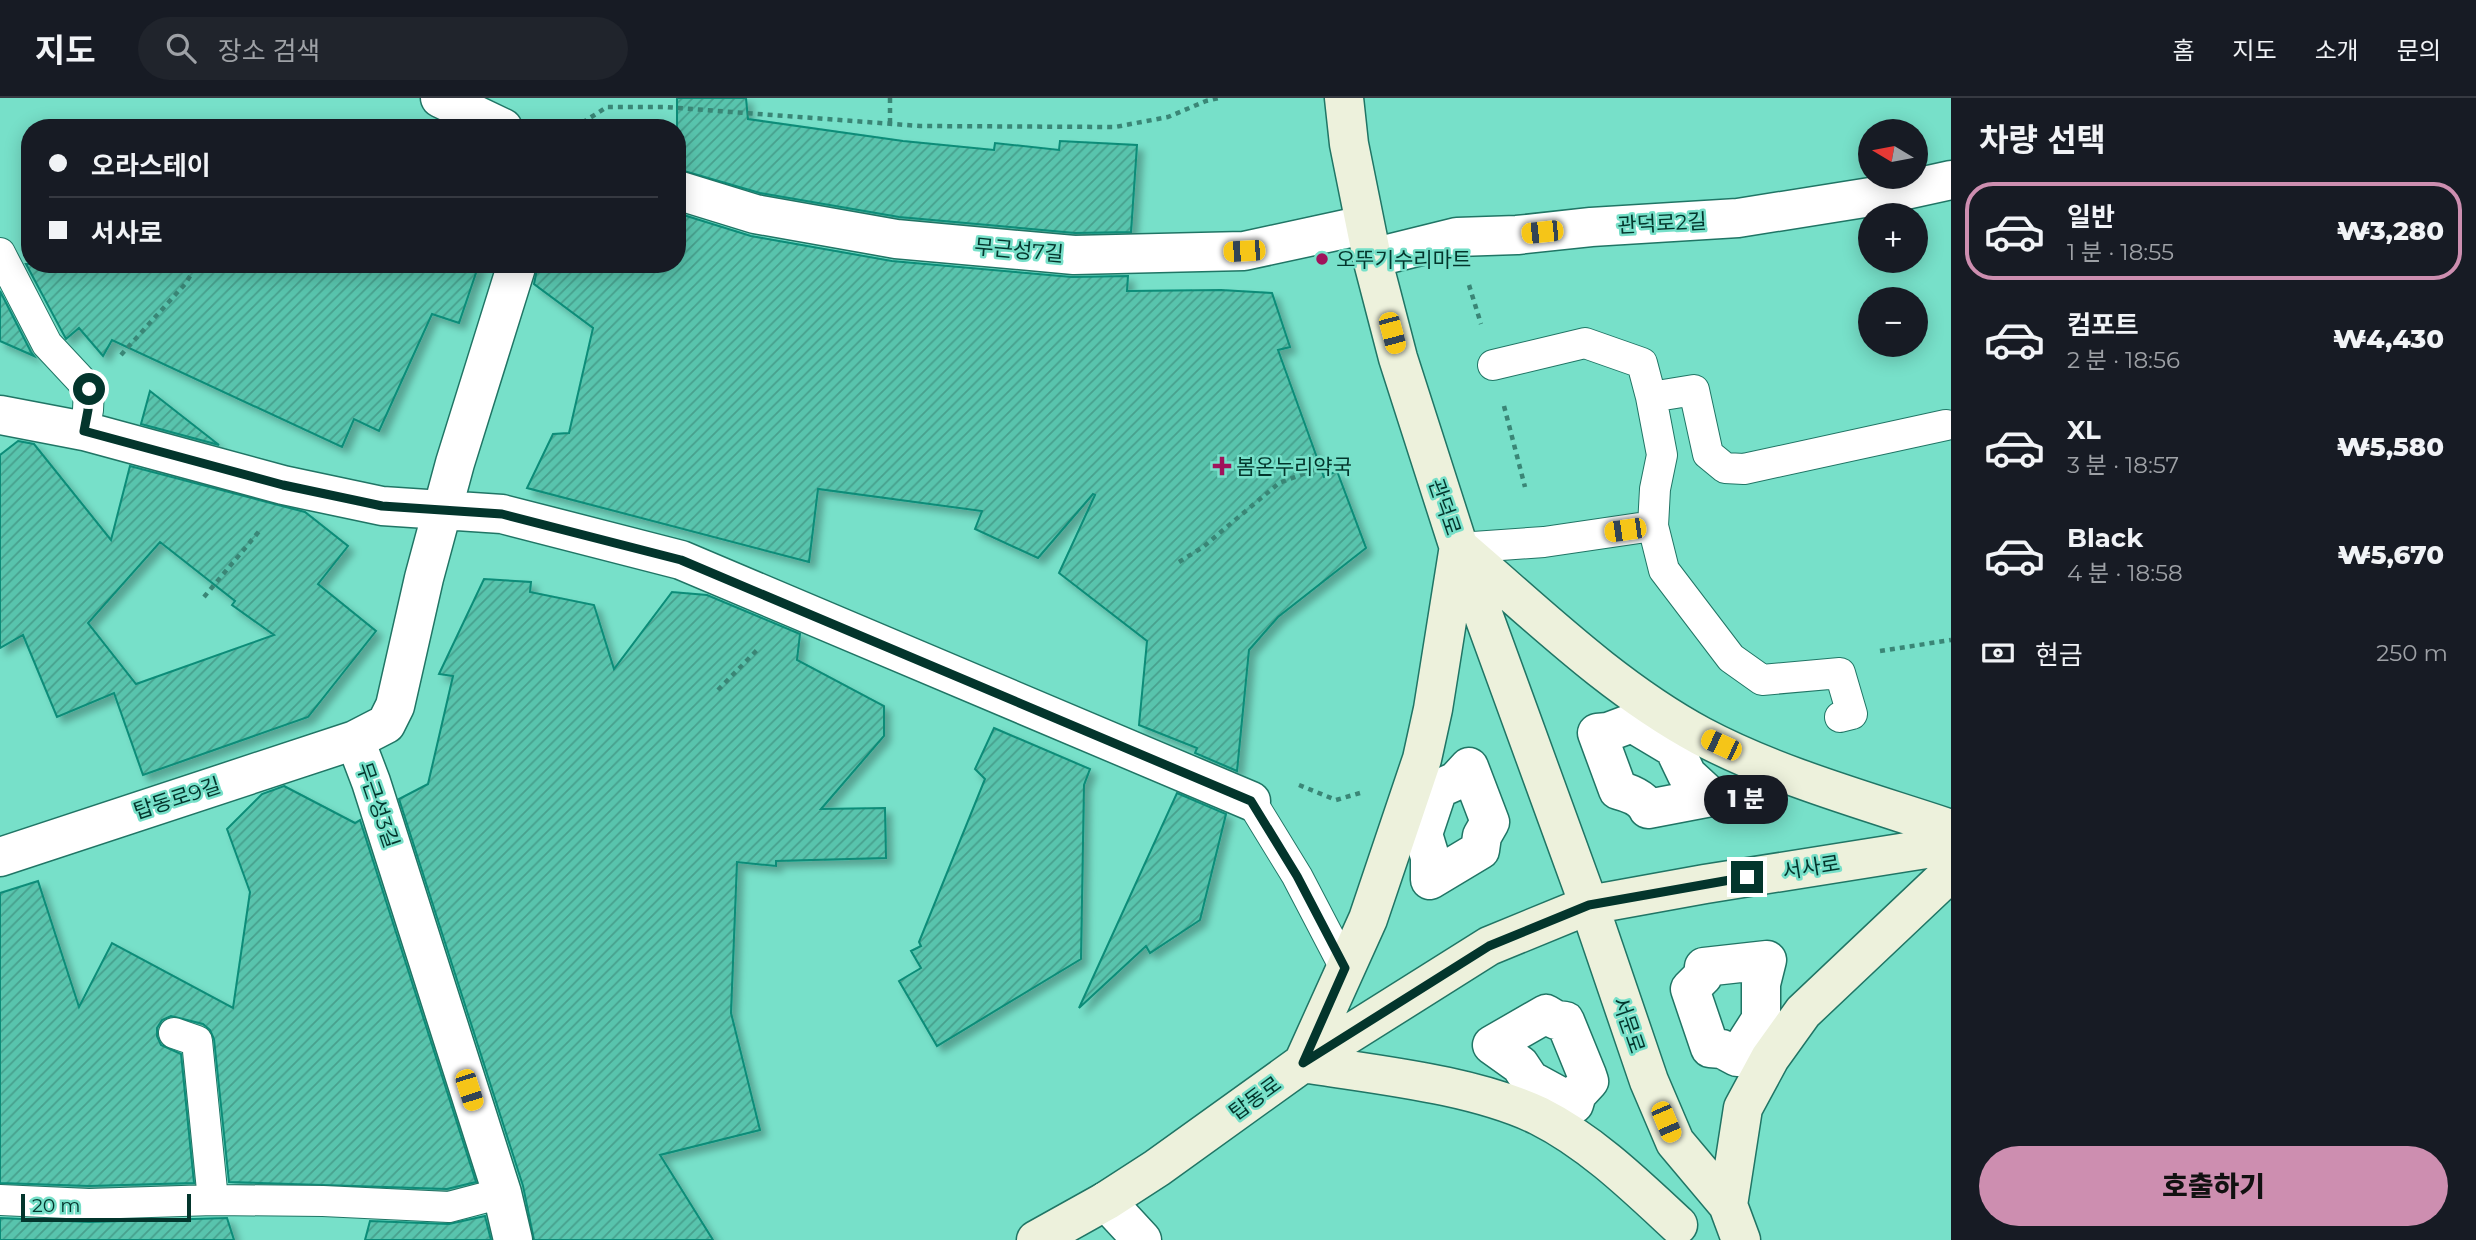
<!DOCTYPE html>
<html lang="ko">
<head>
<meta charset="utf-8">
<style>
	:root { --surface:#171b24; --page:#20242c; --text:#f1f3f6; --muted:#9ea1a6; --line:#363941; --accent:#cd8eb0 }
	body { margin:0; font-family:Montserrat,"Noto Sans KR",sans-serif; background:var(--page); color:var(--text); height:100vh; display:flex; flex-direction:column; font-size:26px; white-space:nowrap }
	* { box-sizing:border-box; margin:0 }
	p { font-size:23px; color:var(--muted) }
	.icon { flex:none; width:38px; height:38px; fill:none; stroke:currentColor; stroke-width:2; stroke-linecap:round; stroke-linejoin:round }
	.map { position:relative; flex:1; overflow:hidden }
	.details { display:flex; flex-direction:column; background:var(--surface); width:525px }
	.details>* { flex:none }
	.hud { position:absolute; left:21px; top:21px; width:665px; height:154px; border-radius:28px; box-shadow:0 4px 18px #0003; display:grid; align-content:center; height:154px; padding:0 28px; background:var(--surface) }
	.needle { width:46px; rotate:280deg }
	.fabs { position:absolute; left:1858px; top:21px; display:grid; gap:14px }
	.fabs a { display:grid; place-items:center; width:70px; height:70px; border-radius:50%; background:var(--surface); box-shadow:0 4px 18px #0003; font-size:35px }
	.scale { position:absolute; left:21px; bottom:18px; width:170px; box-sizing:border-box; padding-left:7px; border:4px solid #03352c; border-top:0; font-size:19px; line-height:24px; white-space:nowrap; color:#03352c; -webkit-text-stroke:5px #77e0c9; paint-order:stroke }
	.end { position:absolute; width:32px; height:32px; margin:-16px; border:9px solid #03352c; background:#fff; box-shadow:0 0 0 4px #fff }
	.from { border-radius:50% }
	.bubble { position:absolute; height:49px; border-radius:24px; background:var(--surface); box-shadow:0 4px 18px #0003; font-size:23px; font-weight:800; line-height:49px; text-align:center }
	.car { position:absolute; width:21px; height:42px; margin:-21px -10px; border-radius:9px; box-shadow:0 0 5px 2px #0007; background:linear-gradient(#f5c518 24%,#345 0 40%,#f5c518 0 76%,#345 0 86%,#f5c518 0) }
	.hud b { display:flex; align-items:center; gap:24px; height:66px; font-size:26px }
	.hud b+b { border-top:2px solid var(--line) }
	.hud i { width:18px; height:18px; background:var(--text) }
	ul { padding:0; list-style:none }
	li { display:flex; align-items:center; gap:21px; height:98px; margin:0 14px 10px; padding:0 14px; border:4px solid transparent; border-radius:28px }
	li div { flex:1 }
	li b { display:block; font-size:26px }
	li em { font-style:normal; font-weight:800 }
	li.current { border-color:var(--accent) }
	li>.icon { width:63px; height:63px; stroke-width:1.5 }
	h2 { padding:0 28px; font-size:32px; line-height:84px }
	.pay { display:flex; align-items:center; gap:18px; height:77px; padding:0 28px; font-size:26px }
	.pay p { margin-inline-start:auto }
	.primary-button { display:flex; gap:14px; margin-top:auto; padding:14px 28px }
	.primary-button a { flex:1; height:80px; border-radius:42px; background:var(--accent); color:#111; font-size:28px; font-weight:800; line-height:80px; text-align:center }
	header { display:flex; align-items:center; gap:42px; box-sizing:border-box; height:98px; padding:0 35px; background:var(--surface); border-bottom:2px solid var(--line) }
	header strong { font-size:33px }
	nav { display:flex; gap:38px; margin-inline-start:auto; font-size:24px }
	.search { width:490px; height:63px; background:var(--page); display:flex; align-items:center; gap:18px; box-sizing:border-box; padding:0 24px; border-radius:38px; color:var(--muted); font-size:26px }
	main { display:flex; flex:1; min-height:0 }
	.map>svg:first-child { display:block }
	.building { fill:url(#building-hatch); stroke:#0a8c78; stroke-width:2; fill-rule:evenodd; filter:url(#shadow) }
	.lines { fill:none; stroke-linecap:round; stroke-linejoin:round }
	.service-casing { stroke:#207565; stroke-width:32 }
	.pedestrian-casing { stroke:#207565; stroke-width:41 }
	.minor-casing { stroke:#207565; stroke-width:41 }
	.secondary-casing { stroke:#207565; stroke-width:41 }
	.path { stroke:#3a8676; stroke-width:4.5; stroke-dasharray:5 5; stroke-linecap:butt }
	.service { stroke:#fff; stroke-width:30 }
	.pedestrian { stroke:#fff; stroke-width:38 }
	.minor { stroke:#fff; stroke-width:38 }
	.secondary { stroke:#edf1dc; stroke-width:38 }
	.route { stroke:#03352c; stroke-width:9 }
	.poi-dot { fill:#a0125b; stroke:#77e0c9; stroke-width:2.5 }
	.labels { text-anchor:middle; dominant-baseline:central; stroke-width:5; stroke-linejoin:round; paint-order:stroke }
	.street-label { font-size:21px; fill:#03352c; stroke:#77e0c9 }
	.poi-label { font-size:21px; fill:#03352c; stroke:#77e0c9; text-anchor:start }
</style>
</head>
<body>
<header>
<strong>지도</strong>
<div class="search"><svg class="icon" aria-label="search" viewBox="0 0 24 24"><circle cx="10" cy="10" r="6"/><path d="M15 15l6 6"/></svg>장소 검색</div>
<nav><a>홈</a><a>지도</a><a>소개</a><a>문의</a></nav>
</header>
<main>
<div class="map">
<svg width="1951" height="1142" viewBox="0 0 1951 1142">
	<defs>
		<pattern id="building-hatch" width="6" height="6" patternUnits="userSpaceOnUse" patternTransform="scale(1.75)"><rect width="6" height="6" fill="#59c4ad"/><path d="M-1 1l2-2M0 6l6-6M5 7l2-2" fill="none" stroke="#47a08d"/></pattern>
		<filter id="shadow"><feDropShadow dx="6" dy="6" stdDeviation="3.5" flood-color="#0004"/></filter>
	</defs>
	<rect width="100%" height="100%" fill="#77e0c9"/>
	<path class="building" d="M677,0H746L748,21L903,43L994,52L995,45L1059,52L1060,43L1137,47L1131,134L1075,135L899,119L760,95L677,71Z
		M677,115L751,138L892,163L1072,179L1128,178L1127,193L1221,192L1272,195L1290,249L1278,252L1324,379L1337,373L1366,450L1278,519L1249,552L1237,673L1195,655L1197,650L1139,627L1147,543L1059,475L1095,397L1093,396L1038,460L975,431L982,413L818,391L809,464L527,390L553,336L569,335L593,230L534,186L538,166H677Z
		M26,166H479L459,225L432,216L379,333L354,321L342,349L112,242L103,258L79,230L66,241Z
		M0,193L31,254L34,258L0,243Z
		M150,293L219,347L141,326Z
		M18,343L34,346L111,442L130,368L305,414L348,448L318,486L376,533L308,619L143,677L114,595L57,619L23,537L0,550V357ZM160,444L235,503L232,507L274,537L136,586L88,525Z
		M484,481L531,484L530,494L594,507L614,571L672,494L707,497L800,536L797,562L884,608V638L821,711L885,710L886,760L776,763V768L737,764L731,915L760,1032L660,1057L713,1142H534L523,1088L399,701L428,686L453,578L439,576Z
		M994,630L1090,671L1084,687L1081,861L937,948L899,883L921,870L911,853L921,848L919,844L985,681L975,671Z
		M284,688L355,725L360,722L476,1084L447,1091L229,1084L214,941L210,932L203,926L171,918L162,922L157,930V938L161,947L181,956L194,1085L89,1088L0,1085V795L38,783L79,909L112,845L233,910L250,794L227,731L262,696Z
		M1177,695L1226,716L1200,822L1150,855L1146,848L1079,910Z
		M485,1118L491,1142H365L370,1123L449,1126Z
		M0,1120L89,1124L227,1120L234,1142H0Z"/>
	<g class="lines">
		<g class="service-casing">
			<path id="service" d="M0,155L47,246L89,291L88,312L84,333
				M1493,267L1585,245L1642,265L1651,299L1694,292L1708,356L1725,370L1744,371L1946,327
				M1651,299L1662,357L1655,391L1653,428L1664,472L1731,560L1762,582L1840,575L1852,616L1840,619
				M1459,450L1544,444L1653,428
				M1251,703L1297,778L1345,870
				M174,935L197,943L213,1102
				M0,1102L89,1106L213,1102L323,1103L449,1109L502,1095"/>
		</g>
		<g class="pedestrian-casing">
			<path id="pedestrian" d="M1632,625L1674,650L1687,677L1711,699L1648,711C1643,700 1629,695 1618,692L1597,635L1608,634Z
				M1469,669L1490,724L1482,738L1480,752L1430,782V759L1423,736L1438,691L1456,683Z
				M1767,862L1761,886V922L1758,926L1737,959L1722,951L1710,950L1690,891L1703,878L1704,869Z
				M1546,916L1556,922L1565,923L1587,977L1589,983L1577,996L1574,1006L1530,982L1520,967L1492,947Z"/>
		</g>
		<g class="minor-casing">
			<path id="minor" d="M440,0L503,30
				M677,92L755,116L896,141L1074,157L1244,153L1364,127
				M1372,160L1457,139L1517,137L1591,129L1738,120L1883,97L1951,82
				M0,317L84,333L283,387L382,408L502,416L681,462L1251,703
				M0,759L355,642
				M1106,1103L1142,1142
				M513,1142L502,1095L371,684L355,642L386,626L395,608L424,480L455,365L517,166"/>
		</g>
		<g class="secondary-casing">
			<path id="secondary" d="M1344,0L1349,46L1372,160L1398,260L1459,450L1589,807L1649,983L1675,1044L1728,1107L1741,1142
				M1461,451C1537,516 1612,590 1701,638C1776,678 1870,704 1951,731
				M1303,965L1368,821L1422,661L1433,611L1458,454
				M1303,965C1377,977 1472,986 1539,1018C1591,1044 1636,1088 1678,1127
				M1728,1107L1743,1010L1770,960L1803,914L1951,774
				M1036,1142L1106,1103L1157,1070L1303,965L1489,848L1589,807L1705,786L1951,747"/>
		</g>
		<path class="path" d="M890,0V26
			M574,30L607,9H665L920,28L1115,29L1168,19L1206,3L1219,0
			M1469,187L1481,226
			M121,257L185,186L198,166
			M1504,308L1525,389
			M1179,464L1203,449L1279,385L1346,360
			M204,499L261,431
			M1880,553L1951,542
			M718,592L759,550
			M1299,687L1336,702L1360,695"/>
		<use href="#service" class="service"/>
		<use href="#pedestrian" class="pedestrian"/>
		<use href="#minor" class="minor"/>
		<use href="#secondary" class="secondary"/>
	</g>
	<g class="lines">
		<path class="route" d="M89,291L88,312L84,333L283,387L382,408L502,416L681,462L1251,703L1297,778L1345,870L1303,965L1489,848L1589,807L1747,779"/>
	</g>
	<g class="poi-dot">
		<circle cx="1322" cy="161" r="7"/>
		<path d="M1218.5 357.5h7v7h7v7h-7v7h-7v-7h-7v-7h7z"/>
	</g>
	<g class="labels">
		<g class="street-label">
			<text transform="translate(1662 125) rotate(-3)">관덕로2길</text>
			<text transform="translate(1019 152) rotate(5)">무근성7길</text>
			<text transform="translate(1445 409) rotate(71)">관덕로</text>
			<text transform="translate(177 700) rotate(-18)">탑동로9길</text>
			<text transform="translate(378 707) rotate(71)">무근성3길</text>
			<text transform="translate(1811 769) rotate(-9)">서사로</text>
			<text transform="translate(1629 927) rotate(71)">서문로</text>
			<text transform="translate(1255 1000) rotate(-36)">탑동로</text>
		</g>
		<g class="poi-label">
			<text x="1336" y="161">오뚜기수리마트</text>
			<text x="1236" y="368">봄온누리약국</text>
		</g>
	</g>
</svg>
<div class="fabs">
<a><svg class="needle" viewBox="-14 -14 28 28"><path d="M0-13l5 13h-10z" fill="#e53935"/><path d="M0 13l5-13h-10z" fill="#9ea1a6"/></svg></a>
<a>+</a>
<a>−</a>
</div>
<div class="scale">20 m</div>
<i class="end from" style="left:89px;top:291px"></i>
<i class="end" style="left:1747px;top:779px"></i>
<div class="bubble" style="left:1704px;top:677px;width:84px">1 분</div>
<i class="car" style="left:1542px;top:134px;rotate:264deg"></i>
<i class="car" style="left:1244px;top:153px;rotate:267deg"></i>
<i class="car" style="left:1392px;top:235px;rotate:165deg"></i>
<i class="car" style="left:1625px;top:432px;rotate:262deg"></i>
<i class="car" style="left:1721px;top:647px;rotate:295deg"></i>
<i class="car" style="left:469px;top:992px;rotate:162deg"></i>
<i class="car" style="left:1666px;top:1024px;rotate:157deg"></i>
<div class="hud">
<b><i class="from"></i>오라스테이</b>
<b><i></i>서사로</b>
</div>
</div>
<section class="details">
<h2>차량 선택</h2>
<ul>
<li class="current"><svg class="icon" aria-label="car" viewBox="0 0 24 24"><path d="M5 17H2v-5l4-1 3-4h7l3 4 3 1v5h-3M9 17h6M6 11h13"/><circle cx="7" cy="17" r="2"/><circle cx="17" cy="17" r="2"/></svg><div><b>일반</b><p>1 분 · 18:55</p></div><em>₩3,280</em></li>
<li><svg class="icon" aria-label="car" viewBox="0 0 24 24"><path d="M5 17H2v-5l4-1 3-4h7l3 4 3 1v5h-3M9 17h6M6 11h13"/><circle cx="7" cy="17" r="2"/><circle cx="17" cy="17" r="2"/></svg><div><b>컴포트</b><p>2 분 · 18:56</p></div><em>₩4,430</em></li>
<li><svg class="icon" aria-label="car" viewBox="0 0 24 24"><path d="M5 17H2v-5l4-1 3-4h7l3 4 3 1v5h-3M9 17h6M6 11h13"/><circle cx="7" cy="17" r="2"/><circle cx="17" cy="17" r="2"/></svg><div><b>XL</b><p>3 분 · 18:57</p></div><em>₩5,580</em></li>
<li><svg class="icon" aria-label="car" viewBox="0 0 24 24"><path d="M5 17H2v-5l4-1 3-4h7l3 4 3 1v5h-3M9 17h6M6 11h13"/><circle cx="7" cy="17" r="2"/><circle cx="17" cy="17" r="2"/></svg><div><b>Black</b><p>4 분 · 18:58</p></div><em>₩5,670</em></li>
</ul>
<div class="pay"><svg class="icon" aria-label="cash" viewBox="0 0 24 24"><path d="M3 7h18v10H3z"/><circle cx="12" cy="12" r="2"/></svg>현금<p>250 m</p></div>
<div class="primary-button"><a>호출하기</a></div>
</section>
</main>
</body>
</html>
